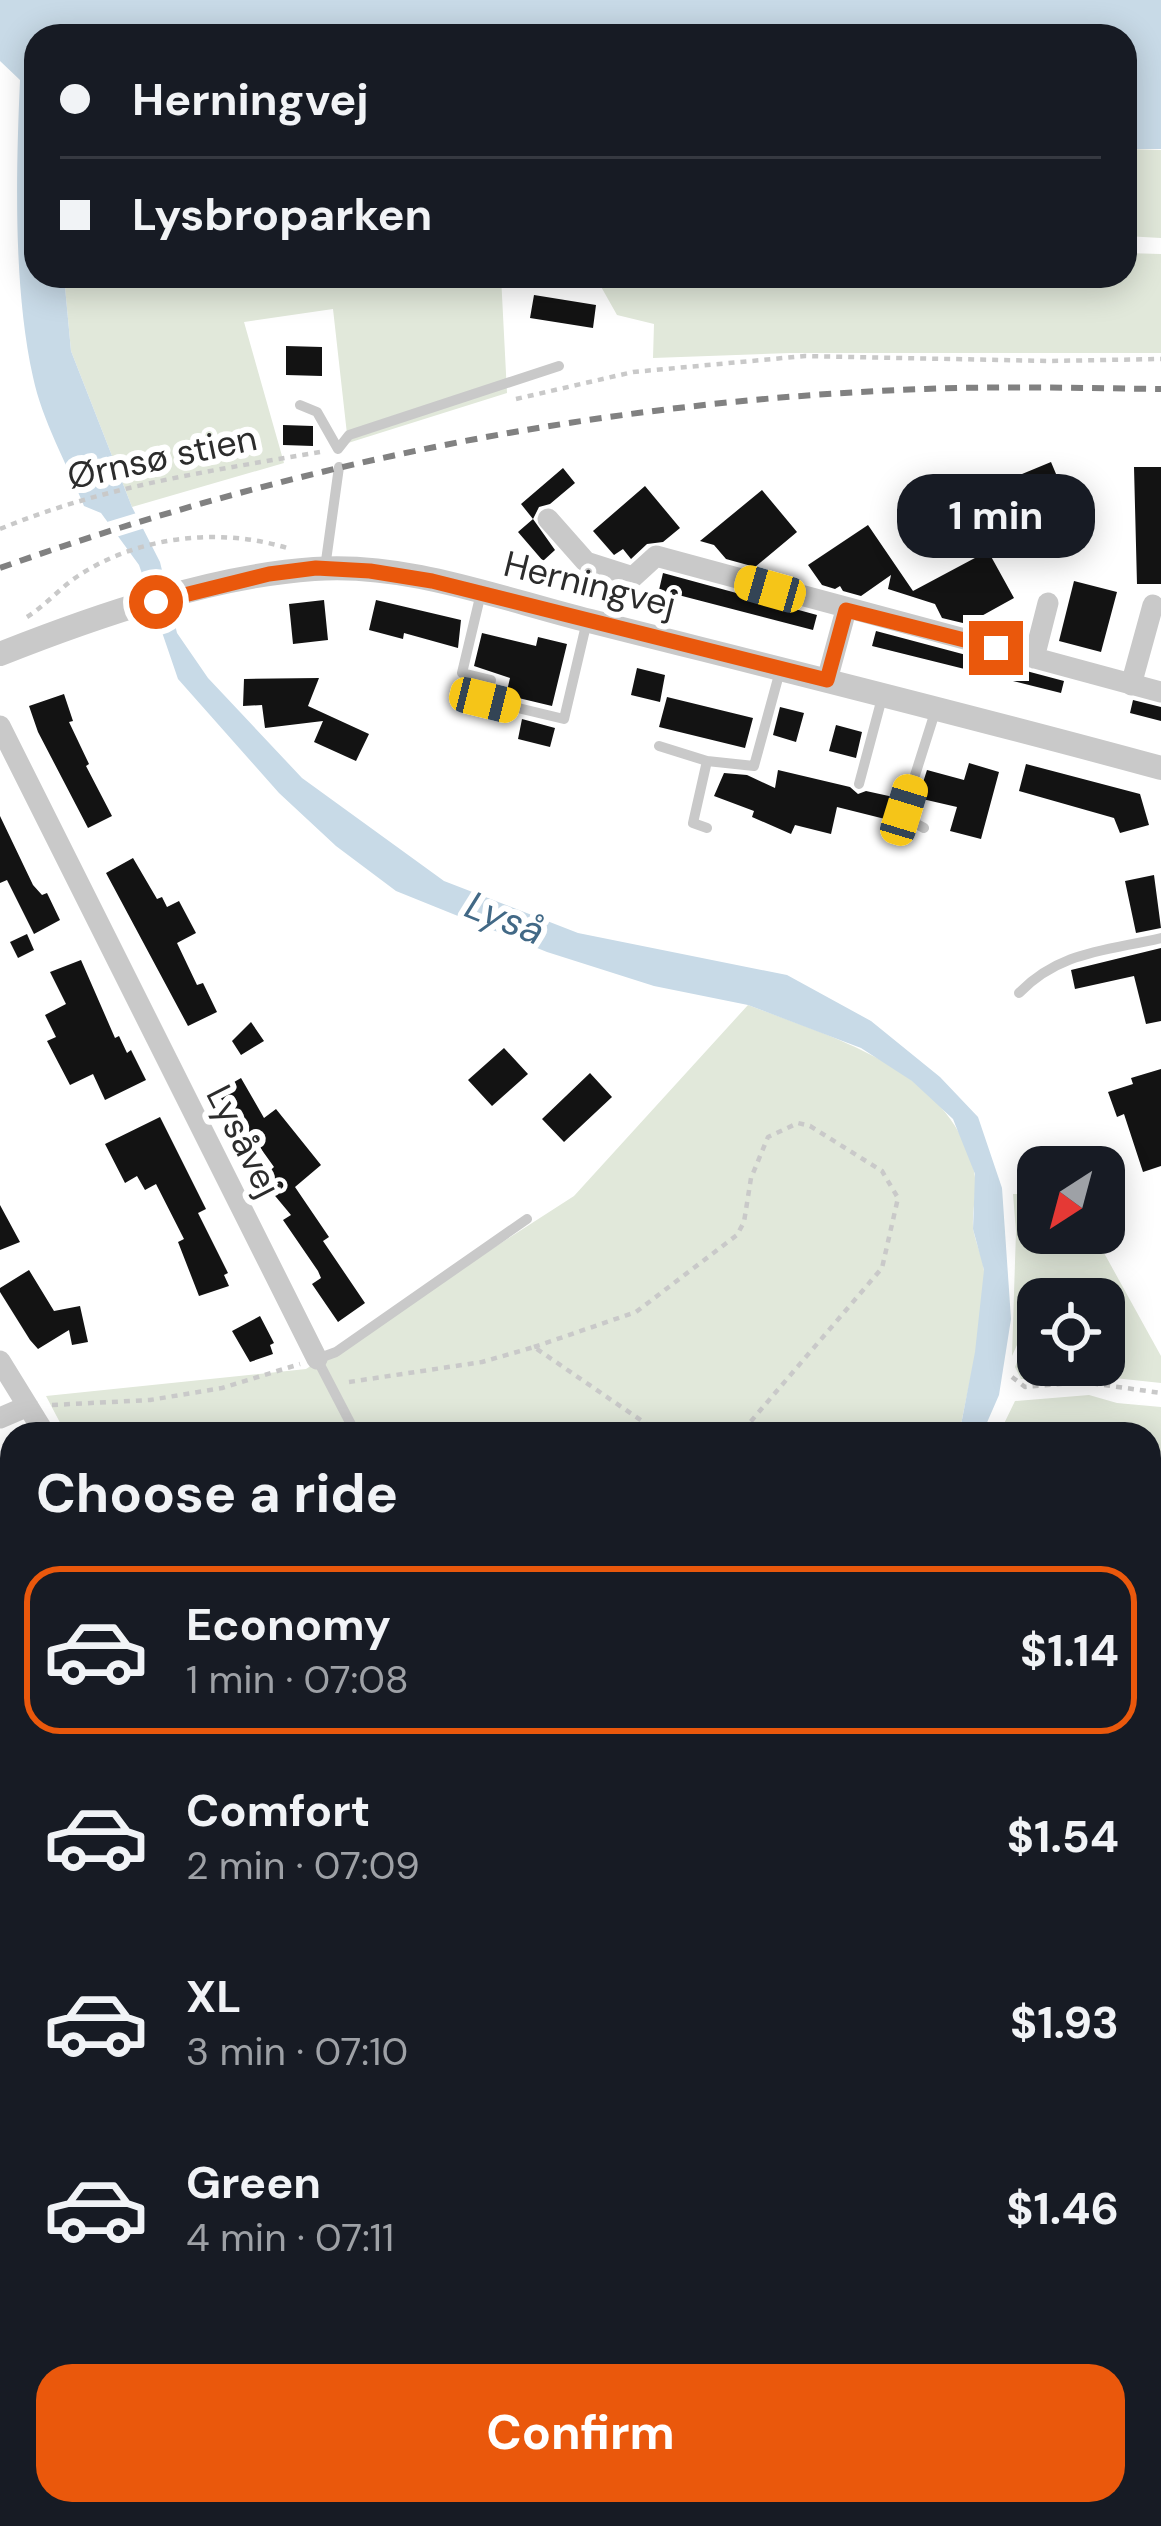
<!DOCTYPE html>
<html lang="en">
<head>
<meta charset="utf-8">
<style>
	:root { --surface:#171b24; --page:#242831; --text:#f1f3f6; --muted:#9ea1a6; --line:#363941; --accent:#ea580c }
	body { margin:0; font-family:"DM Sans",sans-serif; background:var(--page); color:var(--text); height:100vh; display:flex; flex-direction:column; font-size:45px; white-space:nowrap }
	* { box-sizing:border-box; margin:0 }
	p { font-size:39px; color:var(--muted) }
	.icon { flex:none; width:66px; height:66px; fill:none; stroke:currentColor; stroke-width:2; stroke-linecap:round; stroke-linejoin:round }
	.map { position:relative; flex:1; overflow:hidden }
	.drawer { position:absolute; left:0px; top:1422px; width:1161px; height:1104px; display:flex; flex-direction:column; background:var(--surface); border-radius:36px 36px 0 0; box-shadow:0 6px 30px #0003 }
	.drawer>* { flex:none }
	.top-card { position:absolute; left:24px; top:24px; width:1113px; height:264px; border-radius:36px; box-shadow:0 6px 30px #0003; display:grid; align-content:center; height:264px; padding:0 36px; background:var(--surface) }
	.needle { width:78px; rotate:216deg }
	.buttons { position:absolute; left:1017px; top:1146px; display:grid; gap:24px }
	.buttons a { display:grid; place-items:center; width:108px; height:108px; border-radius:24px; background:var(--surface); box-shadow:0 6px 30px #0003; font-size:60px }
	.end { position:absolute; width:54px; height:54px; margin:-27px; border:15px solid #ea580c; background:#fff; box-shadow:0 0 0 6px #fff }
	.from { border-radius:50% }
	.bubble { position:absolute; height:84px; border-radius:36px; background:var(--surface); box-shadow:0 6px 30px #0003; font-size:39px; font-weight:700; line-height:84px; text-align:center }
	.car { position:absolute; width:36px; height:72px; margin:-36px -18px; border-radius:15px; box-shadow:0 0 9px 3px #0007; background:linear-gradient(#f5c518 24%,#345 0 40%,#f5c518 0 76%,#345 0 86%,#f5c518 0) }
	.top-card b { display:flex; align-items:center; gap:42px; height:114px; font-size:45px }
	.top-card b+b { border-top:3px solid var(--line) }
	.top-card i { width:30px; height:30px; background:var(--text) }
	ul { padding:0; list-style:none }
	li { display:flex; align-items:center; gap:36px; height:168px; margin:0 24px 18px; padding:0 12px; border:6px solid transparent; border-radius:36px }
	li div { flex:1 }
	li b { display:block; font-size:45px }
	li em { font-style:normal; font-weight:700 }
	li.active { border-color:var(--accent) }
	li>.icon { width:108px; height:108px; stroke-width:1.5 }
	h2 { padding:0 36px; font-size:54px; line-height:144px }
	.primary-button { display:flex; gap:24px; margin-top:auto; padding:24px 36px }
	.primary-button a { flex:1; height:138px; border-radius:36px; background:var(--accent); color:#fff; font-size:48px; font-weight:700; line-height:138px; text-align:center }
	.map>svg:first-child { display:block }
	.green { fill:#e1e8da }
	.water { fill:#c8dae7 }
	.pier { fill:#fff }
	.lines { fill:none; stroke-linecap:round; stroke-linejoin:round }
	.stream { stroke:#c8dae7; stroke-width:6 }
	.building { fill:#131313 }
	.path { stroke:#c9c9c9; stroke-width:4.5; stroke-dasharray:6 6; stroke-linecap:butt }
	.service { stroke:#c9c9c9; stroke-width:10 }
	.minor { stroke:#c9c9c9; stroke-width:21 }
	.tertiary { stroke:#c9c9c9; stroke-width:24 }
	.rail { stroke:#818181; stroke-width:6; stroke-dasharray:12 9; stroke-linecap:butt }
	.route { stroke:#ea580c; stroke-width:15 }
	.labels { text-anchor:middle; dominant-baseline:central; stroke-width:12; stroke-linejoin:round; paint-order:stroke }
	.street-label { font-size:36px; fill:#2c2c2c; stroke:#fff }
	.water-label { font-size:39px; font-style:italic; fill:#426986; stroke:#fff }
</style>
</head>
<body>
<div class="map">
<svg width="1161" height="2526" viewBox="0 0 1161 2526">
	<rect width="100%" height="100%" fill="#fff"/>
	<path class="green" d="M1125,149L1161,150V238L1125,236Z
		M1125,253L1161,254V353H790L653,358L654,324L617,315L595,276H1125Z
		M64,276H501L507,393L348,443L333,309L244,322L284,463L132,507L71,351Z
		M748,1005C834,1038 950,1069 974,1171C978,1189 972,1209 973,1226C974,1241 983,1256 984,1271C986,1318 970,1378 961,1425L954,1434H66L46,1396L306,1369L574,1196Z
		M1013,1194H1038V1233H1093L1161,1356V1383L1077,1374L1076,1365H1104V1299H1038L1012,1356L1016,1231Z
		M1038,1310V1365H1068L1069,1379H1021L1015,1367Z
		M1089,1395L1117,1403L1161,1407V1810L1149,1841V1434H999L1015,1401Z
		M1161,1945V2073L1155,2091L1149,2089V1975Z
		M1149,2304L1161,2308V2377L1149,2373Z
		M363,2514H452L458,2526H377Z
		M905,2514V2526H835L831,2515Z"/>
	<path class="water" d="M0,0H1161V149H1125V36H36V276H64L71,351L132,507L160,562L177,633L208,678L302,778L444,881L578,933L787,975L871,1021L940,1077L978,1117L1002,1188L1011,1319L999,1395L982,1434H955L961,1425L975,1352L984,1270L973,1229L975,1174L953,1119L912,1081L861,1048L748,1005L654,986L547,952L396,891L336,846L279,793L178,679L139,565L101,513L84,506C67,464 42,420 33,377C13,287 16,172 20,80L0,61Z
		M0,1902L12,1907V2514H68L42,2526H0Z"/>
	<path class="pier" d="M140,512L145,528L113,538L107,522Z"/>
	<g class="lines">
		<path class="stream" d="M413,2514L424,2526"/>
	</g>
	<path class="building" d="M534,295L596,305L593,328L530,318Z
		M286,346L322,347V376L286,375Z
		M283,425L313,426V446L283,445Z
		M1051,462L1072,512L1020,534L998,484Z
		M1134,467H1161V584H1137Z
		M563,468L575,483L550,504L539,507L533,519L521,504Z
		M645,486L680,528L663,542L647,544L631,559L623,549L614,555L593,531Z
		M762,490L797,532L755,567L726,559L714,545L700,541Z
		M533,519L555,550L543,561L518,532Z
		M868,525L913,591L988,551L1014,598L967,624L942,618L935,604L888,589L891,575L861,596L843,591L840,586L835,589L822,585L808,565Z
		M663,573L817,615L813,630L659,590Z
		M1074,581L1117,592L1101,652L1059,641Z
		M324,600L328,640L293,644L289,604Z
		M376,600L461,620L458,648L404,633L403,639L369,630Z
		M876,631L1064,681L1061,693L872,646Z
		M482,633L536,646L538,637L567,644L552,706L506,695L510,678L474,666Z
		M637,668L665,675L660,702L631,695Z
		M319,678L308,706L369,734L356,761L314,742L323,721L265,728L262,705L243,706L244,679Z
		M64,694L73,721L69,722L89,764L86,766L112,816L88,828L38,732L29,706Z
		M667,697L753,718L745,748L659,727Z
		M1133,700L1161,707V721L1130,713Z
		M780,707L804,713L796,742L773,735Z
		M522,719L555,728L550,747L518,739Z
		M836,725L862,732L856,758L829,751Z
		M969,763L999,772L981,839L950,831L957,807L918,798L927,770L964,780Z
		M1026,764L1140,794L1149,825L1120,833L1114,818L1019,791Z
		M778,770L850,787L858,794L866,791L898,798L893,821L837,807L831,834L795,825L791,834L752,817L754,811L714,796L724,773L747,775L775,788Z
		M0,816L33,885L42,895L47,893L60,920L34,934L7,880L0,883Z
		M133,858L157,899L162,897L167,907L179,901L196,933L177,943L197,985L203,983L217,1012L188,1026L106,873Z
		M1154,875L1161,928L1136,933L1125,881Z
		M27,934L34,950L18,958L10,942Z
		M1161,948V1021L1146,1024L1134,976L1075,989L1071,970Z
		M81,960L115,1038L119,1036L127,1053L131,1050L146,1080L105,1100L93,1074L70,1085L47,1041L56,1037L45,1015L66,1004L50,972Z
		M251,1022L264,1041L241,1055L232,1041Z
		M504,1048L528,1074L492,1106L468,1080Z
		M1161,1069V1166L1143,1172L1124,1114L1117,1117L1108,1092L1133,1084L1131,1078Z
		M590,1073L612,1097L564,1142L542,1119Z
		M241,1078L264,1118L276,1109L321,1165L295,1187L329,1237L323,1241L365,1303L338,1322L312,1284L321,1278L318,1271L283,1220L291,1215L261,1179L274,1167L239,1118L235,1121L217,1092Z
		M160,1117L206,1209L198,1213L228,1273L224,1275L229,1286L199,1296L178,1242L184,1239L156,1184L145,1190L137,1176L125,1183L105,1144Z
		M0,1205L20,1242L0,1250Z
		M29,1270L54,1311L80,1306L88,1342L72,1345L69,1330L38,1349L30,1340L0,1292V1288Z
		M260,1316L274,1343L270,1345L273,1354L250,1362L232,1331Z"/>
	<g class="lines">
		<path class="path" d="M516,399L633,372L805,356L1047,361L1161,359
			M0,529C104,486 210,471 320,452
			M27,617C46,605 60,588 78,576C138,536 220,527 287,548
			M534,1347L636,1312L737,1235L744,1222L751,1178L768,1137L798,1123L810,1126L882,1171L898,1198L882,1268L740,1434
			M1012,1377L1025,1387L1083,1382L1161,1393
			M349,1382L482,1362L534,1347L661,1434
			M52,1405L150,1400L222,1388L300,1364
			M204,2514L213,2526
			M639,2514L644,2526
			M657,2526L665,2514"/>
		<path class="service" d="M300,405L317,412L338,449L349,435L559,366
			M325,568L339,467
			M481,593L462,673L491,680L485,700L564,719L587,621
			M659,746L707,761L754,766L780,671
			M707,761L693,823L707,828
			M859,784L882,698
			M924,828L911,821L904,810L936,709
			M1019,993C1060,951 1106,951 1161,938
			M356,1434L317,1359L336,1352L527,1219
			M1149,2444L1161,2402
			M932,2514L955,2526
			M1043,2526L1062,2514"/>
		<path class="minor" d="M548,519L586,562L633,577L656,556L1161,692
			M1034,658L1048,603
			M827,680L846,610
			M1131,685L1153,605
			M0,726L317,1359
			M0,1361L45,1434
			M0,1418L28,1406
			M0,1660L12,1658
			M1149,2109L1161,2114
			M1151,2301L1161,2275"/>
		<path class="tertiary" d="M0,654C96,616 212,576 314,569C407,562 501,599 590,621C780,669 971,716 1161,768
			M1149,1933L1161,1904
			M920,2526L921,2514"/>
		<path class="rail" d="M0,568C297,462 609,400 925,389C1003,386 1082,388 1161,389"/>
	</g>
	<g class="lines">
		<path class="route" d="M156,602L269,574L316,568L370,571L432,581L827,680L846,610L996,648"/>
	</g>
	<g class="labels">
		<g class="street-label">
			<text transform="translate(162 457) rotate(-12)">Ørnsø stien</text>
			<text transform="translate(590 584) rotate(14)">Herningvej</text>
			<text transform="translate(244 1141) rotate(63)">Lysåvej</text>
		</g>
		<g class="water-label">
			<text transform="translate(505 918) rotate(22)">Lyså</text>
		</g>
	</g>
</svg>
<div class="buttons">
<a><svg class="needle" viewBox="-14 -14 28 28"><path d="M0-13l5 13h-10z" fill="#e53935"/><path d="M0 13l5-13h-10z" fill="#9ea1a6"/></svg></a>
<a><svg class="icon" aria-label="locate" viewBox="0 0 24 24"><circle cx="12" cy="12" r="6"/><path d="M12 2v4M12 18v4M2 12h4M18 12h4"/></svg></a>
</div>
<i class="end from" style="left:156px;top:602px"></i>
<i class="end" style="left:996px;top:648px"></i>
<div class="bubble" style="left:897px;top:474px;width:198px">1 min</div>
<i class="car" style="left:770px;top:589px;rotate:286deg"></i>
<i class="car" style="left:485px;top:700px;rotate:104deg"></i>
<i class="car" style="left:904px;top:810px;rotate:17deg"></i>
<div class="top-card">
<b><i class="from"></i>Herningvej</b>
<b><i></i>Lysbroparken</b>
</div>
<section class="drawer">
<h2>Choose a ride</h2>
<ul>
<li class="active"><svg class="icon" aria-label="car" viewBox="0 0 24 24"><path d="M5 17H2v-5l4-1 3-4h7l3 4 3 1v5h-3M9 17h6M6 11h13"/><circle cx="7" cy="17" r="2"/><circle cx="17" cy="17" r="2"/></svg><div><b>Economy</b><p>1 min · 07:08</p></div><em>$1.14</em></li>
<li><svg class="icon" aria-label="car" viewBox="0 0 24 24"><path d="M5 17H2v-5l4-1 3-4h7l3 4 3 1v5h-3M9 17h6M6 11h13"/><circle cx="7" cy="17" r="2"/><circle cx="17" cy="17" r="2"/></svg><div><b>Comfort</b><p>2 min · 07:09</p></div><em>$1.54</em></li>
<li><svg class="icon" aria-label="car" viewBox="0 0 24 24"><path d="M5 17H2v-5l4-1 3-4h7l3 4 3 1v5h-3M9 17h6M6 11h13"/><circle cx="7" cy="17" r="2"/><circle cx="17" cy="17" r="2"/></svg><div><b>XL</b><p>3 min · 07:10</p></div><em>$1.93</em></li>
<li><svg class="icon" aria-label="car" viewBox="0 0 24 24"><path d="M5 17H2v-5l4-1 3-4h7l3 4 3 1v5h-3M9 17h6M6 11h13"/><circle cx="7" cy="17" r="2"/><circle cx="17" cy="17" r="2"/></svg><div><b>Green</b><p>4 min · 07:11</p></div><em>$1.46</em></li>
</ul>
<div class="primary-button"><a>Confirm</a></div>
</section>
</div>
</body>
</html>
